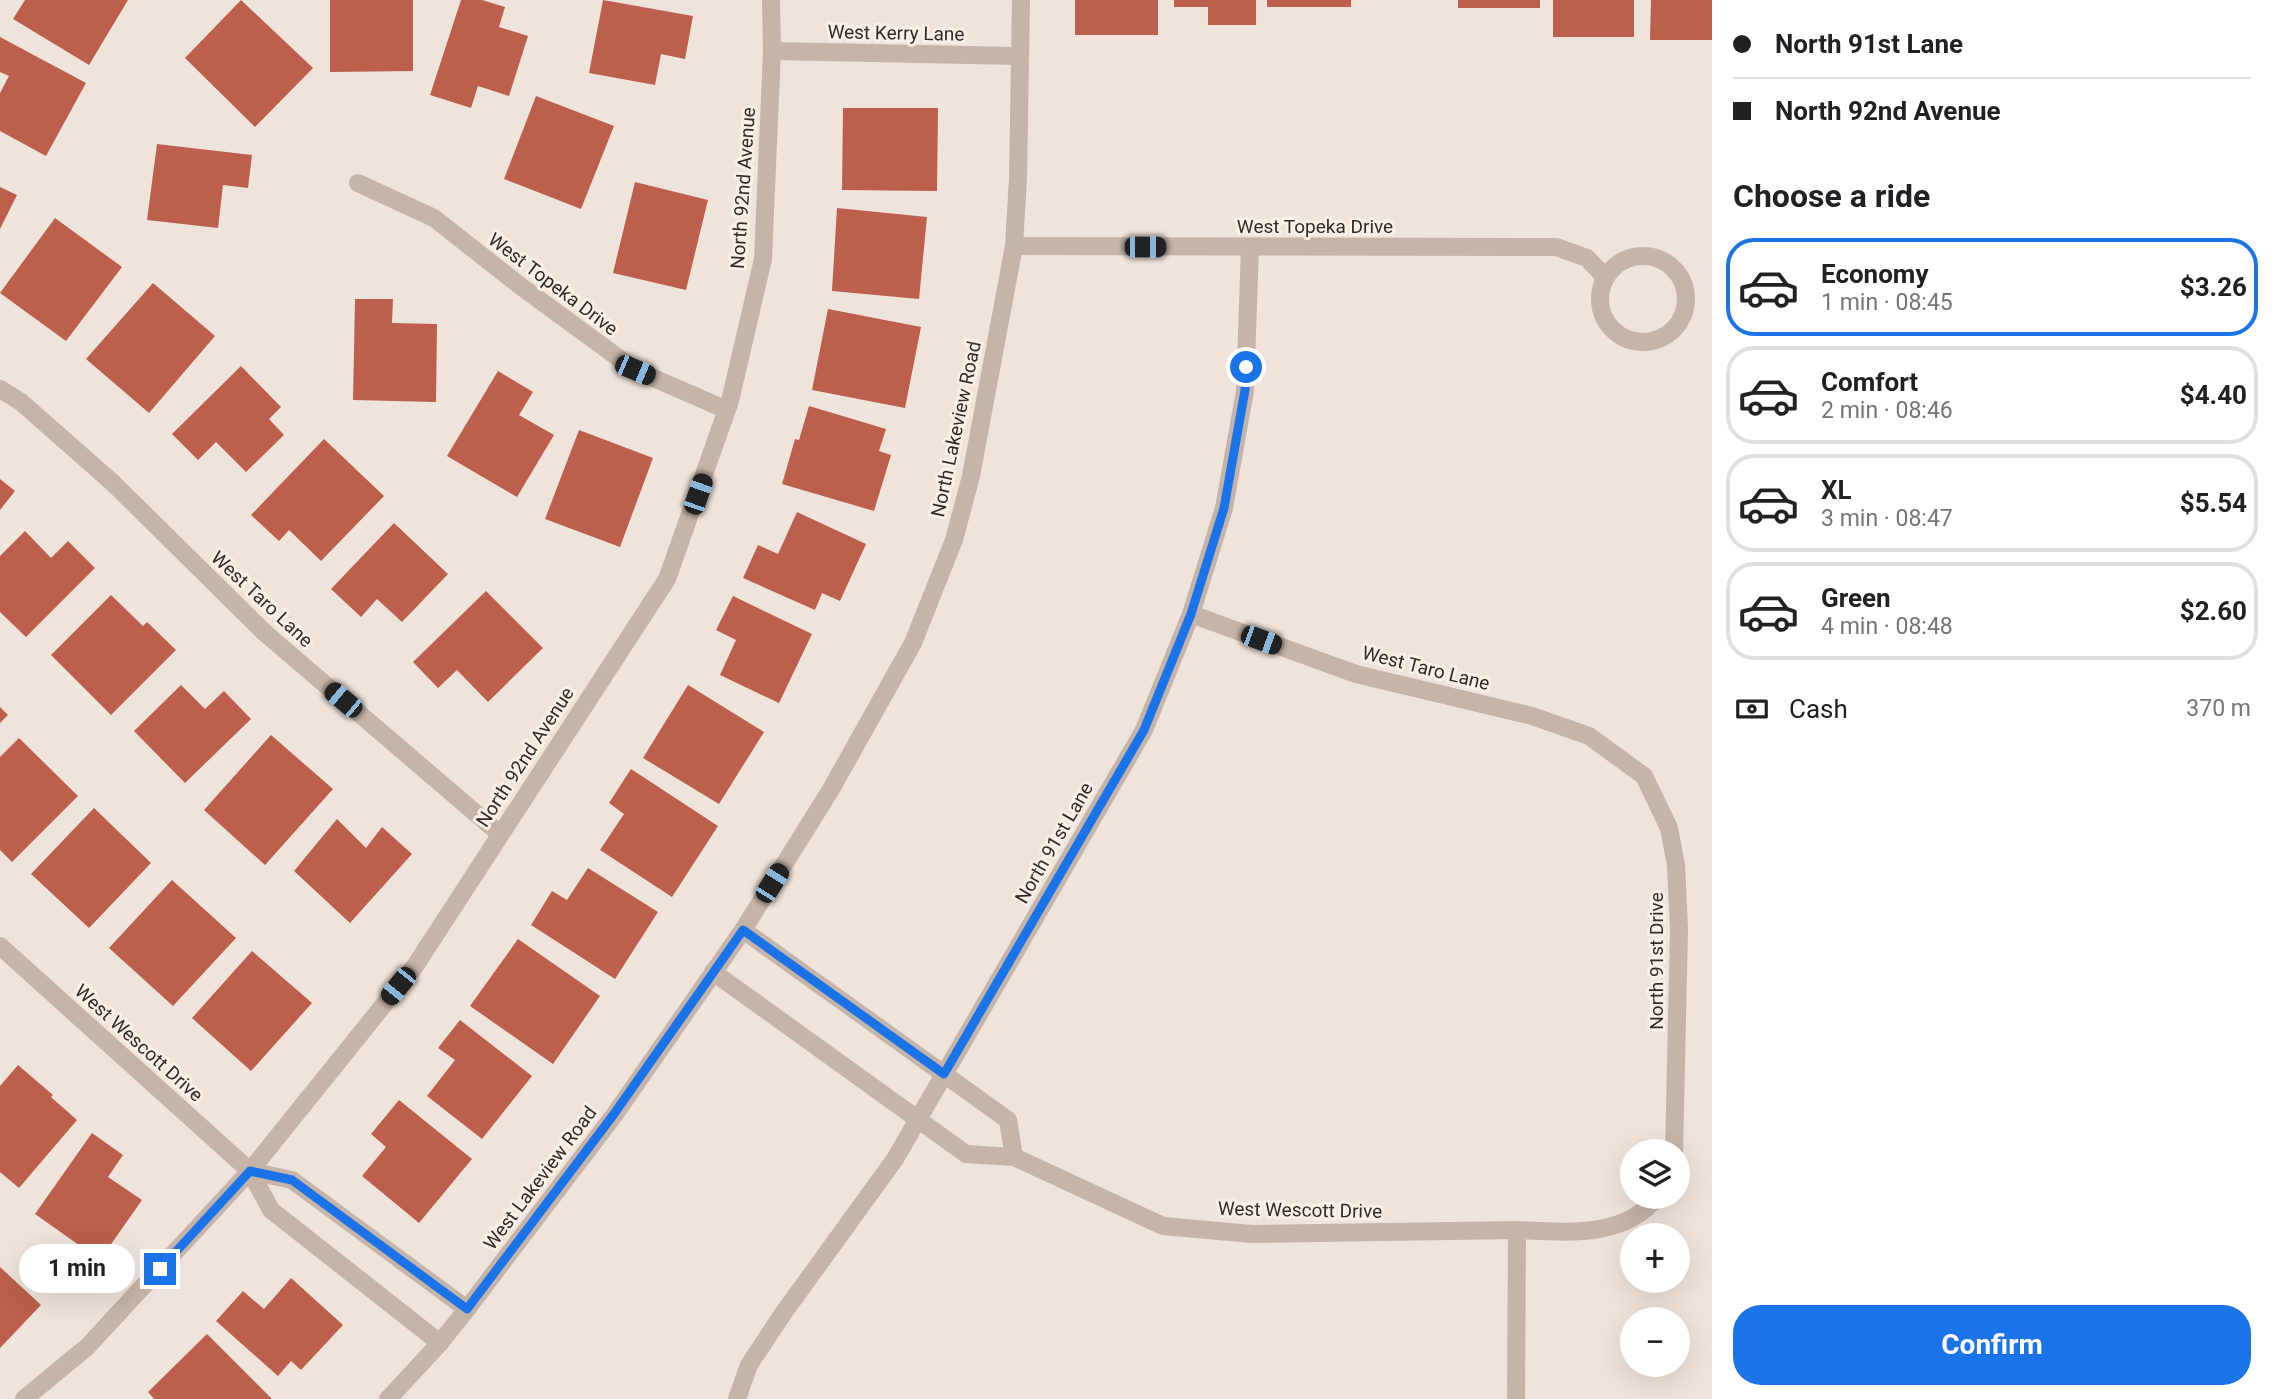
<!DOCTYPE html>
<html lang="en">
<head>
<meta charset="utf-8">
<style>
	:root { --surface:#fff; --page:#f2f2f2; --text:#202124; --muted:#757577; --line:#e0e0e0; --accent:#1a73e8 }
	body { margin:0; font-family:Roboto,sans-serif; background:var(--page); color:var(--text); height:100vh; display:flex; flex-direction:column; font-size:26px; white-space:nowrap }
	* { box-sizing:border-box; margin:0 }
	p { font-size:23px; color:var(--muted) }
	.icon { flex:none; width:38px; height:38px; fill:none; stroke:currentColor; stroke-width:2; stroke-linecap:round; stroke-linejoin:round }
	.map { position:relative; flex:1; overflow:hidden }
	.sheet { display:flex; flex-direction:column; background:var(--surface); width:560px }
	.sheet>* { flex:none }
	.guide { display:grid; align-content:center; height:154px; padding:0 21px; background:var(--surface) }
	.controls { position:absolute; left:1620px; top:1139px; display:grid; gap:14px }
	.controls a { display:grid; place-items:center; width:70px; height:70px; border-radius:50%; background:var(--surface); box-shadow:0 7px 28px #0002; font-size:35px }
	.end { position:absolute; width:32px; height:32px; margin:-16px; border:9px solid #1a73e8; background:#fff; box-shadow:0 0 0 4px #fff }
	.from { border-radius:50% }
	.bubble { position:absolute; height:49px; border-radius:24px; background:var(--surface); box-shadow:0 7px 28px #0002; font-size:23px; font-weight:700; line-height:49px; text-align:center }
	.car { position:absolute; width:21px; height:42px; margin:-21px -10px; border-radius:9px; box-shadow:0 0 5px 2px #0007; background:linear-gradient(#222 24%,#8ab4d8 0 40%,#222 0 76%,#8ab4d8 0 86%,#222 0) }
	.guide b { display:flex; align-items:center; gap:24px; height:66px; font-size:26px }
	.guide b+b { border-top:2px solid var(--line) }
	.guide i { width:18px; height:18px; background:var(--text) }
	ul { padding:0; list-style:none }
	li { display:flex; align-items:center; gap:21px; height:98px; margin:0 14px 10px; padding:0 7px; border:4px solid var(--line); border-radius:28px }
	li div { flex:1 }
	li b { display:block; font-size:26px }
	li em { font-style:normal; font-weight:700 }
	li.on { border-color:var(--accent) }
	li>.icon { width:63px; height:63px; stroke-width:1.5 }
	h2 { padding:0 21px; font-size:32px; line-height:84px }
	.pay { display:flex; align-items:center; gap:18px; height:77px; padding:0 21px; font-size:26px }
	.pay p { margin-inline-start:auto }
	.action { display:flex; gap:14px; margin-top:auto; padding:14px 21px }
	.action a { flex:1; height:80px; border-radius:28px; background:var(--accent); color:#fff; font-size:28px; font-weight:700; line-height:80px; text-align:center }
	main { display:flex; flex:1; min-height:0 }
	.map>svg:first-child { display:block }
	.building { fill:#bc5f4d }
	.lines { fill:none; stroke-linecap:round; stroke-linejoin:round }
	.minor { stroke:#c6b4a8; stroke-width:18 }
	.tertiary { stroke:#c6b4a8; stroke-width:18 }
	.route { stroke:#1a73e8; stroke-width:9 }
	.labels { text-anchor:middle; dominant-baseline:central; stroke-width:6; stroke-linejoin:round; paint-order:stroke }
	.street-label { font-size:19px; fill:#342b28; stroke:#f8efe7 }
</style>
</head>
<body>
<main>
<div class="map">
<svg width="1712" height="1399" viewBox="0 0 1712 1399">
	<rect width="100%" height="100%" fill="#efe4db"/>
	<path class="building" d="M25,0H128L89,65L13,19Z
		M241,0L313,68L255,127L185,58Z
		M330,0H413V71L330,72Z
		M461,0H482L505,7L499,27L528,36L509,96L478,86L471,108L430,95Z
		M603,0L693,16L685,59L661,54L655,85L589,73Z
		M1075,0H1158V35H1075Z
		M1174,0H1256V25H1208V7H1174Z
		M1267,0H1351V7H1267Z
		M1458,0H1540V8H1458Z
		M1553,0H1634V37H1553Z
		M1651,0H1712V40H1650Z
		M0,37L86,83L46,156L0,131V93L9,76L0,72Z
		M536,96L614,126L581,209L504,179Z
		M843,108H938L937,191L842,190Z
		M157,144L252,155L248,188L223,185L218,228L147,220Z
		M635,182L708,200L686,290L613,273Z
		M0,187L17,195L0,229Z
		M837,208L927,217L919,299L832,291Z
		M55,218L122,267L66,341L0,293Z
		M153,283L215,336L149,413L86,359Z
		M355,299H393L392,323L437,324L436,402L353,400Z
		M828,309L921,327L905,408L812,390Z
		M241,366L281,407L269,419L284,435L246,472L216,442L198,460L172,434Z
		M498,371L533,392L519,415L554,435L517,497L447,456Z
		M809,406L886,429L879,451L891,455L874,511L782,484L795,439L799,440Z
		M579,430L653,458L620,547L545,519Z
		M324,439L384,496L321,561L289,530L279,541L251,515Z
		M0,479L15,491L0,510Z
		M797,512L866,544L840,601L822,593L815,610L743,578L758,545L778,554Z
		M394,523L448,574L402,622L377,599L361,617L331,589Z
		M25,531L51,558L68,541L95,568L26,637L0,612V556Z
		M486,591L543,648L488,702L457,670L438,688L413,662Z
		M111,595L143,626L147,622L176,650L111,715L51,655Z
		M733,596L812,634L779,703L720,675L736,640L716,630Z
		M181,685L205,709L224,691L251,719L185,783L134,731Z
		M688,685L764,732L719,804L643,758Z
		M0,707L8,715L0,723Z
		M271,735L333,789L265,865L204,810Z
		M19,738L78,796L12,862L0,850V757Z
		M631,769L718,826L672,897L600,850L624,814L609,803Z
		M94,808L151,863L89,928L31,874Z
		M337,819L366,848L382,827L412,854L350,923L294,871Z
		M588,868L658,912L615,979L531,925L552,891L567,900Z
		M172,880L236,938L173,1006L109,948Z
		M518,939L600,996L553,1064L470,1006Z
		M252,951L312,1003L251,1071L192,1018Z
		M460,1020L532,1076L482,1139L427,1096L455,1060L438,1048Z
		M18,1065L53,1095L51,1097L77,1120L19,1188L0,1172V1086Z
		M399,1100L472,1159L419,1223L362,1176L386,1147L371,1134Z
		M92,1133L123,1155L108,1177L142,1200L100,1260L35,1214Z
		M0,1267L41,1305L0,1348Z
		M291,1278L343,1325L301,1370L291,1361L278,1376L216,1321L243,1291L264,1309Z
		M207,1334L272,1399H154L148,1392Z"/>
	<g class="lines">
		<path class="minor" d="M772,51L1020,56
			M358,183L434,218L519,285L635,370L727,410
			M1014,246L1556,247L1587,258L1605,277
			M1600 299a43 43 0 1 1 86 0a43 43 0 1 1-86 0Z
			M0,389L21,402L113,483L265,633L500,834
			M1191,614L1356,674L1532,716L1589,736L1644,776L1669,828L1676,865L1679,928L1674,1152
			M743,930L1008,1120L1014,1157
			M0,946L250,1171L271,1210L440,1343
			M713,972L966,1154L1014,1157L1163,1226L1252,1234L1517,1230C1565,1232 1624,1239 1657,1197
			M250,1171L292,1180L467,1309
			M24,1399L87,1347L250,1171L415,966L667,579L730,401L763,259L772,51L771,0
			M737,1399L749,1365L782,1315L895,1159L1144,730L1191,614L1224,508L1245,391L1250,247
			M1516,1399L1517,1230"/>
		<path class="tertiary" d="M388,1399L440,1343L467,1309L615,1114L743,930L830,791L913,643L954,540L971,476L1014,246L1018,178L1021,0"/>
	</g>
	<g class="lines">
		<path class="route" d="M160,1269L250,1171L292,1180L467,1309L614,1114L743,930L944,1074L1144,730L1191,614L1224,508L1245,390L1246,367"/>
	</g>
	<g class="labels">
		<g class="street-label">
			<text transform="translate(896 33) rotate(1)">West Kerry Lane</text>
			<text transform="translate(743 188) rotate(-86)">North 92nd Avenue</text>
			<text x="1315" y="226">West Topeka Drive</text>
			<text transform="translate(553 284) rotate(37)">West Topeka Drive</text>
			<text transform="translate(956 429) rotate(-78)">North Lakeview Road</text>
			<text transform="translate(262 599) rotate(43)">West Taro Lane</text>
			<text transform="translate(1426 668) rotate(14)">West Taro Lane</text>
			<text transform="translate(525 757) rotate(-57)">North 92nd Avenue</text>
			<text transform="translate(1054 843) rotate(-60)">North 91st Lane</text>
			<text transform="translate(1656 961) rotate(-90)">North 91st Drive</text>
			<text transform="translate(139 1043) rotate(42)">West Wescott Drive</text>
			<text transform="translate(540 1178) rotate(-53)">West Lakeview Road</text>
			<text transform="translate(1300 1210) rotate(1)">West Wescott Drive</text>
		</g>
	</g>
</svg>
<div class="controls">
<a><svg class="icon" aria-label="layers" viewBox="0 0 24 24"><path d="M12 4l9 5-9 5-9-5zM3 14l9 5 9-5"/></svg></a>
<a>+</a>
<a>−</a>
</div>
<i class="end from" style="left:1246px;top:367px"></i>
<i class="end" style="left:160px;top:1269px"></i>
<div class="bubble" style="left:19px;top:1244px;width:116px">1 min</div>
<i class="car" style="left:1145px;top:247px;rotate:90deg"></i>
<i class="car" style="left:635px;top:370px;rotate:113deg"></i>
<i class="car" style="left:698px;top:494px;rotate:19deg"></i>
<i class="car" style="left:1261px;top:640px;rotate:110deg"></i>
<i class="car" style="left:343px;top:700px;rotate:310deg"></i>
<i class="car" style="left:772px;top:883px;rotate:32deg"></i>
<i class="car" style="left:398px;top:986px;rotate:219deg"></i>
</div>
<section class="sheet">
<div class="guide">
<b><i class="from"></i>North 91st Lane</b>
<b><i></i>North 92nd Avenue</b>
</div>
<h2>Choose a ride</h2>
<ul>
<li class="on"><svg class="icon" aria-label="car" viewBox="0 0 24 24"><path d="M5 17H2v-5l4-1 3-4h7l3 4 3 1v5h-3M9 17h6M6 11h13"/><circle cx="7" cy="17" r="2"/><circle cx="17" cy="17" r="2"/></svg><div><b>Economy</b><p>1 min · 08:45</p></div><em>$3.26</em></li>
<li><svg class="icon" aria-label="car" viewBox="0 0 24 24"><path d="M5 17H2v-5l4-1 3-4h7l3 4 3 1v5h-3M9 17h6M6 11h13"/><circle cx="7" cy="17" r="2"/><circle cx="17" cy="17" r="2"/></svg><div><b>Comfort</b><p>2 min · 08:46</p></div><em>$4.40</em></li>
<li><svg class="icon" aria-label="car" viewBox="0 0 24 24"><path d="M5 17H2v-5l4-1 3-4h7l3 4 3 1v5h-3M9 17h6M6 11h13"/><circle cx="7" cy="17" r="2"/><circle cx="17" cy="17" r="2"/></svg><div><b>XL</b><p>3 min · 08:47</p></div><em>$5.54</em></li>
<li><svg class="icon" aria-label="car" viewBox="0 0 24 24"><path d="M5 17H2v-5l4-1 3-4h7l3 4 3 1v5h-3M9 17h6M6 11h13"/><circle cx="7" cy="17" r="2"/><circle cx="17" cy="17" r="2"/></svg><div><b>Green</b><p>4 min · 08:48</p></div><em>$2.60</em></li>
</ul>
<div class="pay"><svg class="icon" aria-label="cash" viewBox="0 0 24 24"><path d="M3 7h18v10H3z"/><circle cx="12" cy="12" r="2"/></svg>Cash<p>370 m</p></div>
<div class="action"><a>Confirm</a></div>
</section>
</main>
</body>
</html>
